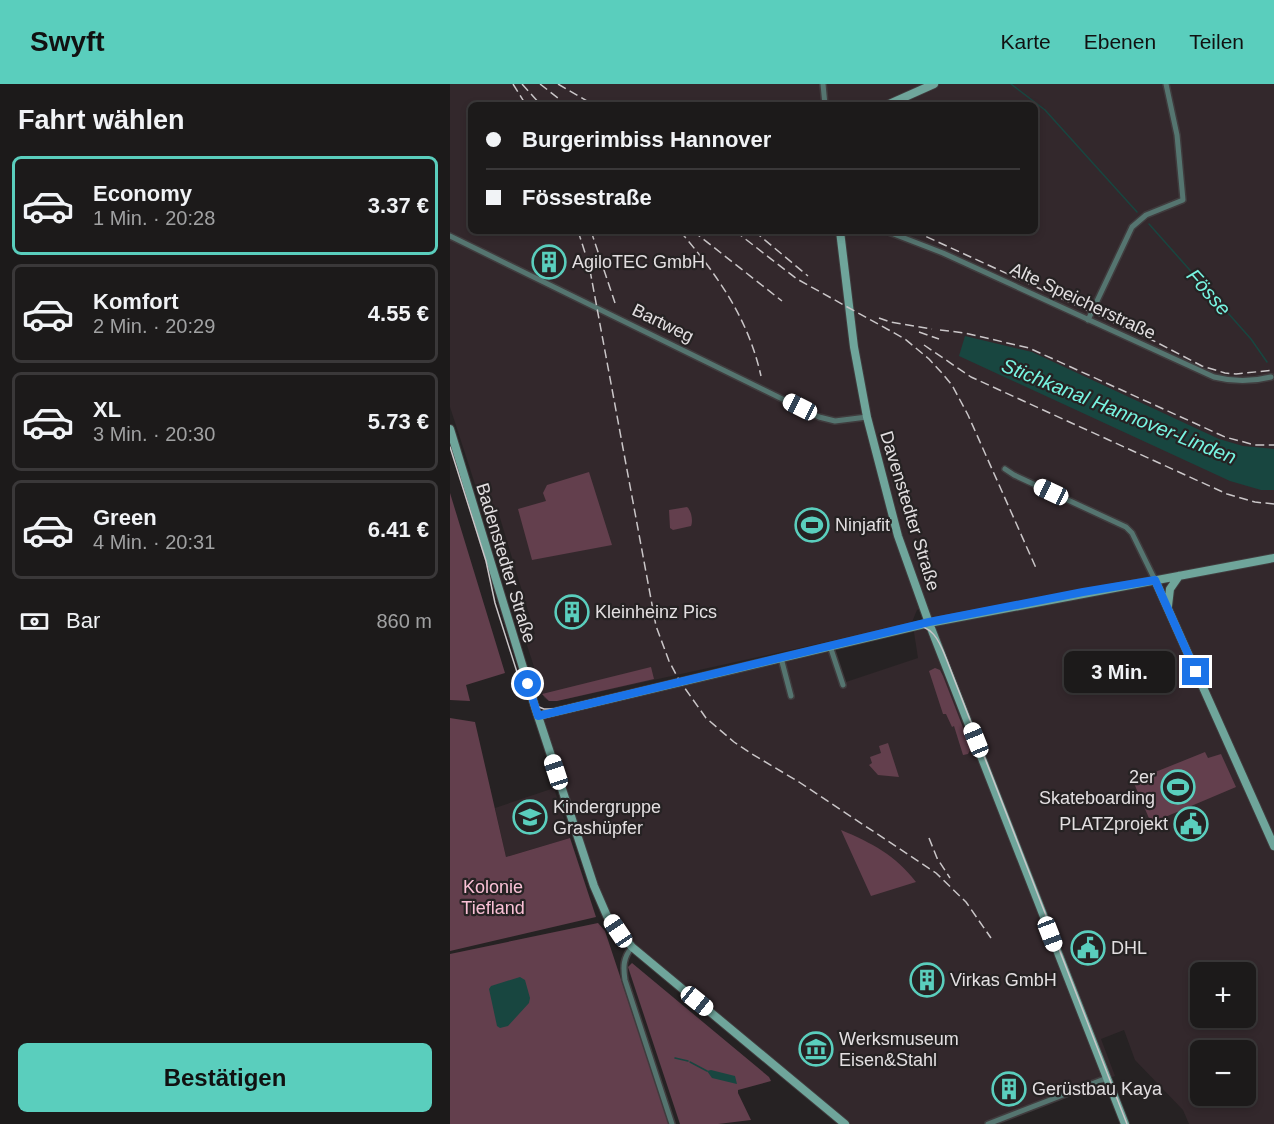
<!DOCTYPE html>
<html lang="de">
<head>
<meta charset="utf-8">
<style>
	:root { --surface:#1c1a1a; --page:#292727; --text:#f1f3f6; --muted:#a0a1a2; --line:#3a3839; --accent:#5acebd }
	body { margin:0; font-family:Helvetica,sans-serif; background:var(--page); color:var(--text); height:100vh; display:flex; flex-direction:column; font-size:22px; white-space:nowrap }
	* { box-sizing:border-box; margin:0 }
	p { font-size:20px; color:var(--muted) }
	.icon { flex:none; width:33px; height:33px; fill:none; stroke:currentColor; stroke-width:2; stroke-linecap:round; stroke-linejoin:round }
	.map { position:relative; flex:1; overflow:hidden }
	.side { display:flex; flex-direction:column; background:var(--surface); width:450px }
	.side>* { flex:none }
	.banner { position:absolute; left:18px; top:18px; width:570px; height:132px; border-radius:9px; box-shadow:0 3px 9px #0003,0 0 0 2px var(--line); display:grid; align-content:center; height:132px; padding:0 18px; background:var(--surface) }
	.tools { position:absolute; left:740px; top:878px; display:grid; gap:12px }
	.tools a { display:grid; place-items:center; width:66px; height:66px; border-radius:9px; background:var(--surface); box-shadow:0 3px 9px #0003,0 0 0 2px var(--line); font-size:30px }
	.end { position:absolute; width:27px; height:27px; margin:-14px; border:8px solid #1a73e8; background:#fff; box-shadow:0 0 0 3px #fff }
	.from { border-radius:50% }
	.bubble { position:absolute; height:42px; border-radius:9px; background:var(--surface); box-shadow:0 3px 9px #0003,0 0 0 2px var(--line); font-size:20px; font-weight:700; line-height:42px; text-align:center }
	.car { position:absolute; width:18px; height:36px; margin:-18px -9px; border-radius:8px; box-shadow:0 0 4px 2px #0007; background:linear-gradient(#fff 24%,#345 0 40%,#fff 0 76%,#345 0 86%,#fff 0) }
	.banner b { display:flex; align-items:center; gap:21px; height:57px; font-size:22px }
	.banner b+b { border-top:2px solid var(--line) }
	.banner i { width:15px; height:15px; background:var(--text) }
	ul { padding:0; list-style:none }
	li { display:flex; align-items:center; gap:18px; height:99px; margin:0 12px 9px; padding:0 6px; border:3px solid var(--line); border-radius:9px }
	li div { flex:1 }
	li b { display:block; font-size:22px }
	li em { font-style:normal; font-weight:700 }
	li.selected { border-color:var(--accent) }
	li>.icon { width:54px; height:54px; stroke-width:1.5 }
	h2 { padding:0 18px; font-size:27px; line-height:72px }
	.pay { display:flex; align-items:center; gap:15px; height:66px; padding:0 18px; font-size:22px }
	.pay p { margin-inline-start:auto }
	.action { display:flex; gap:12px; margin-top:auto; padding:12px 18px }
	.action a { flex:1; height:69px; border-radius:9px; background:var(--accent); color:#111; font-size:24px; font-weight:700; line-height:69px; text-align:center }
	header { display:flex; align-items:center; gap:36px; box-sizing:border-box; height:84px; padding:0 30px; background:var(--accent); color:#111 }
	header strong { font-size:28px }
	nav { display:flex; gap:33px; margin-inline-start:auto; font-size:21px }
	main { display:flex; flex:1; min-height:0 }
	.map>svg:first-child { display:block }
	.built { fill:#33282c; fill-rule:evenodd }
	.green { fill:#633f4d }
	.water { fill:#184640 }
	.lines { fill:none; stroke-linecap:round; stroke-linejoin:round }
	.stream { stroke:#184640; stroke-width:1.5 }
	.street-casing { stroke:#403c3e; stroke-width:8 }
	.secondary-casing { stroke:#403c3e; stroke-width:10 }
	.street { stroke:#557570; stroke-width:5 }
	.secondary { stroke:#6fa59b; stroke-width:8 }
	.tram { stroke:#cac6c8; stroke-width:1.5 }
	.rail { stroke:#cac6c8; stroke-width:1.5; stroke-dasharray:9 4.5; stroke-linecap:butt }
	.route { stroke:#1a73e8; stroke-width:8 }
	.labels { text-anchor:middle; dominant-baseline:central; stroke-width:4.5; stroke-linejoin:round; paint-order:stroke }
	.poi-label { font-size:18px; fill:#e3dfe1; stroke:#262223; text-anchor:start }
	.street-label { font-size:18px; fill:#e3dfe1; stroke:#262223 }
	.park-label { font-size:18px; fill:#fac1d6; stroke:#262223 }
	.water-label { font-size:20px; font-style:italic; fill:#77f4e1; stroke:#262223 }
</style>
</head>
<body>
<header>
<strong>Swyft</strong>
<nav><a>Karte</a><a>Ebenen</a><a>Teilen</a></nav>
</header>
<main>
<section class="side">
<h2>Fahrt wählen</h2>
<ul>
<li class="selected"><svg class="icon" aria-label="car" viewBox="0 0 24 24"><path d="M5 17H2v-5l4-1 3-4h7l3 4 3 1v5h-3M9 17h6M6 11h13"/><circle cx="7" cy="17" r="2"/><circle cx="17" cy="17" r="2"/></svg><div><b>Economy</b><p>1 Min. · 20:28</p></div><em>3.37 €</em></li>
<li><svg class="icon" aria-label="car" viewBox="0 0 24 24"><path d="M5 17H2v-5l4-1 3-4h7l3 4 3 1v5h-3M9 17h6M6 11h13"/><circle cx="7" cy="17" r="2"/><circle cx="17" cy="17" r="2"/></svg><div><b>Komfort</b><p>2 Min. · 20:29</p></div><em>4.55 €</em></li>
<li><svg class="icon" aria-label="car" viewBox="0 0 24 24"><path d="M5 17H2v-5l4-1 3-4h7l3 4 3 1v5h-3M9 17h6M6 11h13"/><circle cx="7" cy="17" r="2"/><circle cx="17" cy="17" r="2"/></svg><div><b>XL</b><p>3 Min. · 20:30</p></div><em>5.73 €</em></li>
<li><svg class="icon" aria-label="car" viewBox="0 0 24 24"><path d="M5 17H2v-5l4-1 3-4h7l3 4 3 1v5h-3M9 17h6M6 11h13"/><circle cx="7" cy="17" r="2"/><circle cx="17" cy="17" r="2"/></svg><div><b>Green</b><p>4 Min. · 20:31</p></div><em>6.41 €</em></li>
</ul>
<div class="pay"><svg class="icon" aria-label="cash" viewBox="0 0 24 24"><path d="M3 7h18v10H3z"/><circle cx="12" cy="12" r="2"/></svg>Bar<p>860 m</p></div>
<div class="action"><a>Bestätigen</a></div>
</section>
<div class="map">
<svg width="824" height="1040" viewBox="0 0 824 1040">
	<rect width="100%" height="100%" fill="#262223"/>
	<path class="built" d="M0,0H824V1040H739L733,1026L685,976L674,946L651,955L665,992L538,1040H395L182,863L157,832L88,632L381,562L393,599L468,574L463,542L479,539L473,524L467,526L462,538L431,546L117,615L99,617L94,614L75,555L85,550L47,424L34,428L0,323ZM21,21H585V147H21ZM750,888H795V933H750ZM750,966H795V1011H750Z
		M104,704L120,754L56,773L45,724Z"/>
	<path class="green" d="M139,388L162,461L82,476L68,425L96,417L93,409L97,401Z
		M0,409L55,589L16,601L20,617L0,616Z
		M237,423C242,427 243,438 241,442L223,446L220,444L219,426Z
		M201,583L204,595L107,617H99L92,610Z
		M485,584L490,586L493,592L521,664L518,670L513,671L504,642L502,643L496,630H493L479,587Z
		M0,634L25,638L56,773L120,754L146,833L0,867Z
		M438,659L449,693L428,691L419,681L422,679L420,673L431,669L429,662Z
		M755,668L758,674L771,670L786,703L701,739L683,697Z
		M391,746C422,759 445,771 466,798L421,812Z
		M148,839L155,847L219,1040H0V870Z
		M182,879L319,993L321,997L288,1006V1009L301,1036L268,1040H230L178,883Z"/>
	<path class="water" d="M515,252L582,268L769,355L793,362L824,365V406H811L780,397L509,272Z
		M70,893L75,896L80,914L79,919L58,942L50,944L47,942L39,905L41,902Z
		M261,986L285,992L287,1000L262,994L257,987Z"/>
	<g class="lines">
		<path class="stream" d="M561,0L595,26L687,128
			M699,140L801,255L817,278
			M225,974L238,977
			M240,978L257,987"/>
		<g class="street-casing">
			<path id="street" d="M373,0L375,21
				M436,147L493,169L764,293C784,298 801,298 821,293
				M0,152L369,333L385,337L417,333
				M638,236L682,143L696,131L733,116L727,51L716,0
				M555,385L564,391L676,443L682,449L705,496
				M380,562L393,601
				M331,574L341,612
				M182,863C173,874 173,883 175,896L222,1040
				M538,1040L657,994"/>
		</g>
		<g class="secondary-casing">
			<path id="secondary" d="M437,21L484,0
				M390,147L404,263L417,333L448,452L479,539L675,1040
				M0,345L86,626L144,802L157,832L182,863L395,1040
				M705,496L824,762
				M718,522L720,505L729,492
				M88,632L479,539L824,474"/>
		</g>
		<use href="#street" class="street"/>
		<use href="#secondary" class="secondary"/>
		<path class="tram" d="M0,363L36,477L45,519L73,607L84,621L94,625H105L460,541C482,540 489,556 496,574L677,1040"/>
		<path class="rail" d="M63,0L76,21
			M72,0L91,21
			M90,0L117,21
			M108,0L144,21
			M128,147L139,181L206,542L219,577L229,596L256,634L284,658L302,670L349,698L486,789L516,818L541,854
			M141,147L165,219
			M230,147C268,192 298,234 311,292
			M243,147L332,217
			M285,147L347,195L455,255L479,275L491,288L502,301L518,331L586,484
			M304,147L358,192
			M464,147L706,258L752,282L775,289L786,290L824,286
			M429,234L440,238L482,245
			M490,246L515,249L579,264L775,353L805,361H824
			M469,248L489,255
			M474,261L521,293L777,410L805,418L824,420
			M479,754L487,774L500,794"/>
	</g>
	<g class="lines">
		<path class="route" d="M78,600L88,632L479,538L633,508L705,496L746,588"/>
	</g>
	<defs>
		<g id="building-ring" transform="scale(1.725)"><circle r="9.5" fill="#262223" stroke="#5acebd" stroke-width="1.5"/><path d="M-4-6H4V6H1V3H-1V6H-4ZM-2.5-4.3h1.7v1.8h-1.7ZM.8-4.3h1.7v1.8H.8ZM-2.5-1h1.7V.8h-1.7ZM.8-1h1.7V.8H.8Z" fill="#5acebd"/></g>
		<g id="stadium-ring" transform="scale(1.725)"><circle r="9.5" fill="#262223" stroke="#5acebd" stroke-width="1.5"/><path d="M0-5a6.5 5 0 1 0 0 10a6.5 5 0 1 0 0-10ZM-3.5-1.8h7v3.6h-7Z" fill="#5acebd"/></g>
		<g id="school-ring" transform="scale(1.725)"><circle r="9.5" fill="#262223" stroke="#5acebd" stroke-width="1.5"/><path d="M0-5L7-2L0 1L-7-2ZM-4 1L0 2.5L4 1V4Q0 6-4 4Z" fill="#5acebd"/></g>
		<g id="civic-ring" transform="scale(1.725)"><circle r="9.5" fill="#262223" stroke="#5acebd" stroke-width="1.5"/><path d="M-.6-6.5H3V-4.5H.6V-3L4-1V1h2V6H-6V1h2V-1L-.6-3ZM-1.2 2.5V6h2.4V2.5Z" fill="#5acebd"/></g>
		<g id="museum-ring" transform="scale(1.725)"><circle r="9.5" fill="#262223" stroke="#5acebd" stroke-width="1.5"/><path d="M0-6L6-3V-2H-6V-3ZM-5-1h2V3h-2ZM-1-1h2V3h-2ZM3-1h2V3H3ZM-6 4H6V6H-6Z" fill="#5acebd"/></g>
	</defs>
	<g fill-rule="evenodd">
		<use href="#building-ring" x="99" y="178"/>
		<use href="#stadium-ring" x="362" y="441"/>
		<use href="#building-ring" x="122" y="528"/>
		<use href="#stadium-ring" x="728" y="703"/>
		<use href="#school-ring" x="80" y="733"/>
		<use href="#civic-ring" x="741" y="740"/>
		<use href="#civic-ring" x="638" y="864"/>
		<use href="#building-ring" x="477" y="896"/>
		<use href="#museum-ring" x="366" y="965"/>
		<use href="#building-ring" x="559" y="1005"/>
	</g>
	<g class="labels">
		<g class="poi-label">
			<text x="122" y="178">AgiloTEC GmbH</text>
			<text x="385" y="441">Ninjafit</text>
			<text x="145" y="528">Kleinheinz Pics</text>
			<text x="705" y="693" text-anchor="end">2er<tspan x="705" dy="21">Skateboarding</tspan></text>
			<text x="103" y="723">Kindergruppe<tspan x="103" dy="21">Grashüpfer</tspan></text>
			<text x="718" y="740" text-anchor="end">PLATZprojekt</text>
			<text x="661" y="864">DHL</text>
			<text x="500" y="896">Virkas GmbH</text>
			<text x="389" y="955">Werksmuseum<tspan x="389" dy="21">Eisen&amp;Stahl</tspan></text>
			<text x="582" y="1005">Gerüstbau Kaya</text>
		</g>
		<g class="street-label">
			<text transform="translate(633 217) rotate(25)">Alte Speicherstraße</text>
			<text transform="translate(213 239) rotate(26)">Bartweg</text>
			<text transform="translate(460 427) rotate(73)">Davenstedter Straße</text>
			<text transform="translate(56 479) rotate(73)">Badenstedter Straße</text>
		</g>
		<g class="park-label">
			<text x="43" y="803">Kolonie<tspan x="43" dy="21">Tiefland</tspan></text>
		</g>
		<g class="water-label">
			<text transform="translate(759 208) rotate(48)">Fösse</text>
			<text transform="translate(669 327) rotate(22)">Stichkanal Hannover-Linden</text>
		</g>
	</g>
</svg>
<div class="tools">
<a>+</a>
<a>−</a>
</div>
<i class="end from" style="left:78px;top:600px"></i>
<i class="end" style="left:746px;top:588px"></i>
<div class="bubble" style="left:614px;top:567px;width:111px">3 Min.</div>
<i class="car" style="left:350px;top:323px;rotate:297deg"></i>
<i class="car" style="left:601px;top:408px;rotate:295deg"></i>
<i class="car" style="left:526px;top:656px;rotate:338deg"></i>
<i class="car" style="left:106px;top:688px;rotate:342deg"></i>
<i class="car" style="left:168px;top:847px;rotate:326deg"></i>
<i class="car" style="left:600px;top:850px;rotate:159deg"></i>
<i class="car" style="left:247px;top:917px;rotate:129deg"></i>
<div class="banner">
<b><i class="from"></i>Burgerimbiss Hannover</b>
<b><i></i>Fössestraße</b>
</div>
</div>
</main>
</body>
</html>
